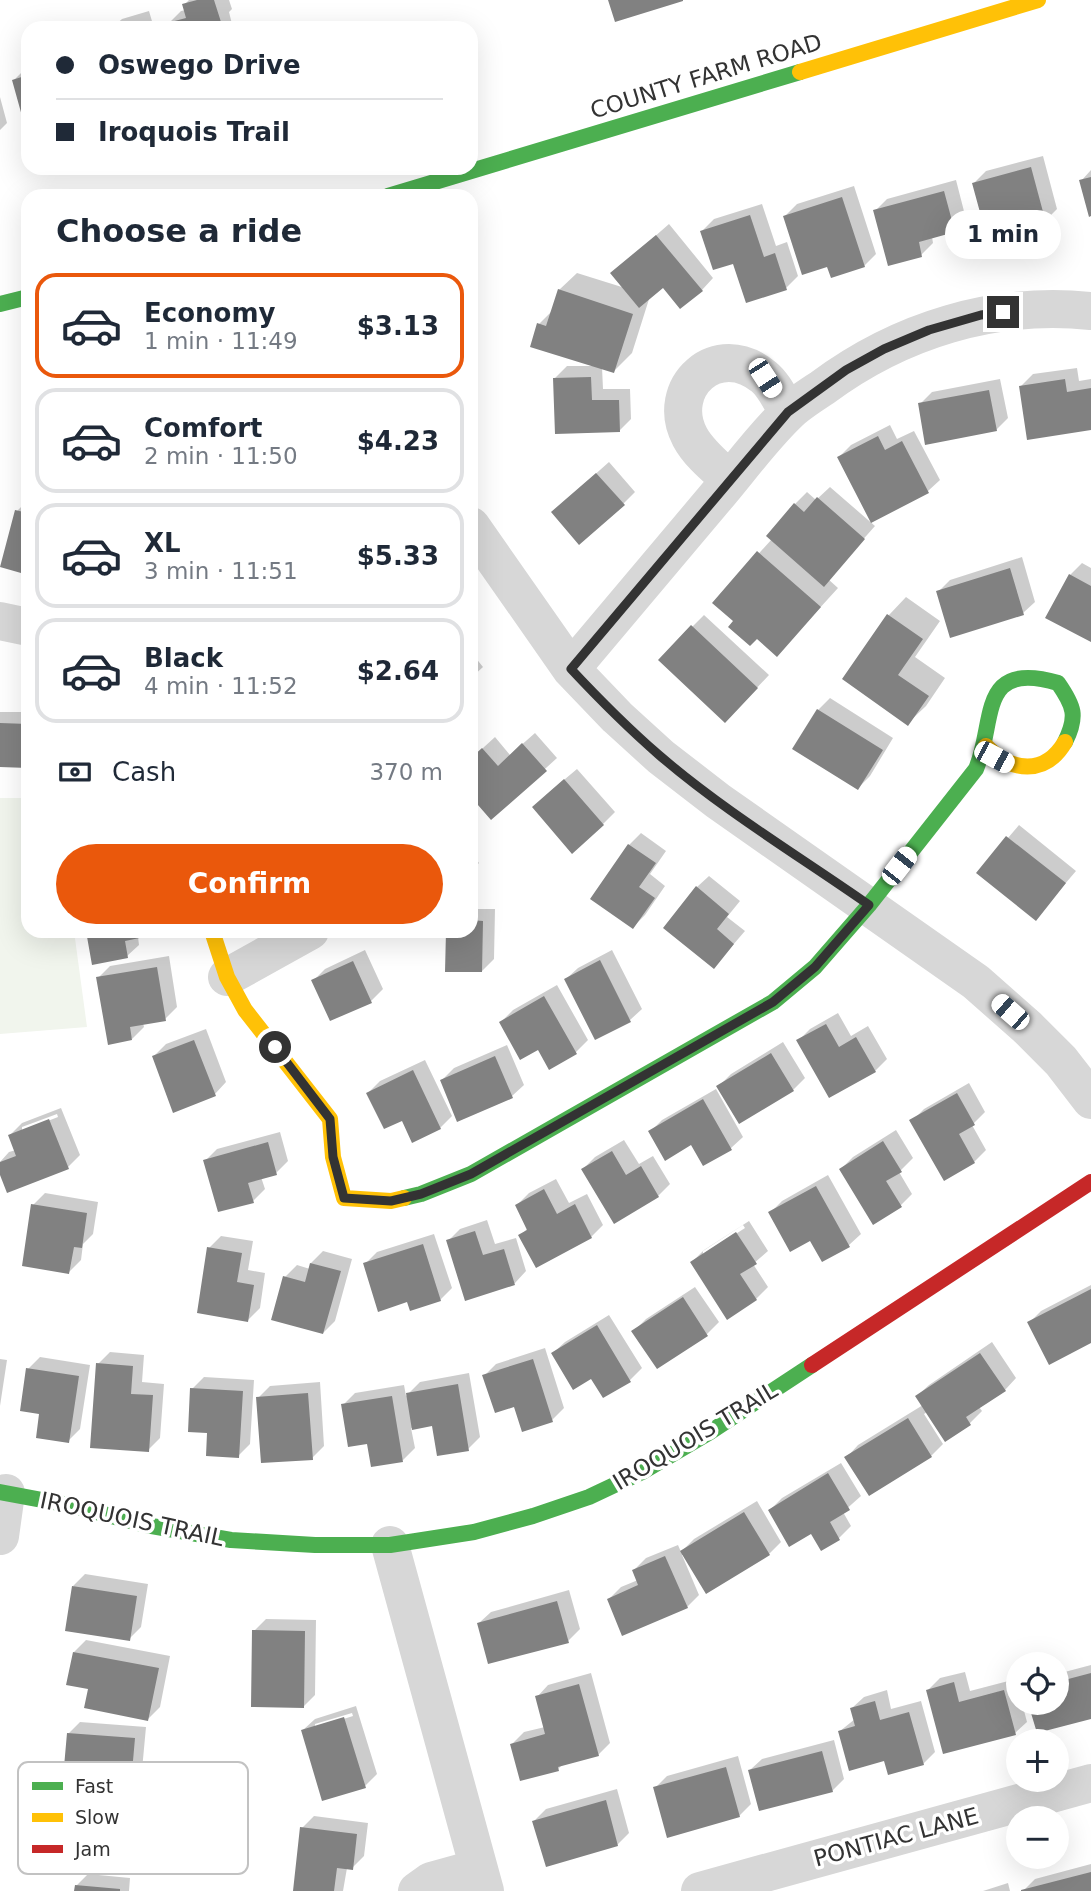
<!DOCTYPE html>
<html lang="en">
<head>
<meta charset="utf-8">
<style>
	:root { --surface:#fff; --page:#f2f2f3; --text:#1f2937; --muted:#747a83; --line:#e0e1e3; --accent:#ea580c }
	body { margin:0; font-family:"DejaVu Sans",sans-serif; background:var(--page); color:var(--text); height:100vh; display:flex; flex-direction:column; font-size:26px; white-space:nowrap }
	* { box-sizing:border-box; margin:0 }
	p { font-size:23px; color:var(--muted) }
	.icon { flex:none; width:38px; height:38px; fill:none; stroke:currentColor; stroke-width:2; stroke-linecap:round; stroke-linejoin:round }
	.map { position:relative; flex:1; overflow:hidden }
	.sheet { position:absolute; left:21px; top:189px; width:457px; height:749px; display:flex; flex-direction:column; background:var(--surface); border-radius:21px; box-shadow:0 7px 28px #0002 }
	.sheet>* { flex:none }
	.top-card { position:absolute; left:21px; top:21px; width:457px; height:154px; border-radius:21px; box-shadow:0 7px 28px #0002; display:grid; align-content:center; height:154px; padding:0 35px; background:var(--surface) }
	.buttons { position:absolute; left:1006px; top:1652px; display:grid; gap:14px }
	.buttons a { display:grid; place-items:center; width:63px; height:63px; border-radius:50%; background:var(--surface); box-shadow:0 7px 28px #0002; font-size:35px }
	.end { position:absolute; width:32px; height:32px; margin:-16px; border:9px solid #333; background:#fff; box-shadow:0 0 0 4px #fff }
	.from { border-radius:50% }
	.bubble { position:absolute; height:49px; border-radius:24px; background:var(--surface); box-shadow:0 7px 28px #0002; font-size:23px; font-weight:700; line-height:49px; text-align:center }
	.car { position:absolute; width:21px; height:42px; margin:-21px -10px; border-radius:9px; box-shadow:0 0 5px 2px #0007; background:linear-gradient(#fff 24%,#345 0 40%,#fff 0 76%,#345 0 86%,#fff 0) }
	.top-card b { display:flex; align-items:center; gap:24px; height:66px; font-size:26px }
	.top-card b+b { border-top:2px solid var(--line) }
	.top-card i { width:18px; height:18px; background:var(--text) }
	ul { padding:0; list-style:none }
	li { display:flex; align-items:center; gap:21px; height:105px; margin:0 14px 10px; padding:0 21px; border:4px solid var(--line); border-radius:21px }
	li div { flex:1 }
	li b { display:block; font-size:26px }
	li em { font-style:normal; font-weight:700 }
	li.active { border-color:var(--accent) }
	li>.icon { width:63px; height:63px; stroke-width:1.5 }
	h2 { padding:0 35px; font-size:32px; line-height:84px }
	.pay { display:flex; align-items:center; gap:18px; height:77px; padding:0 35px; font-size:26px }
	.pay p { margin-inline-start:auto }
	.action { display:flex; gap:14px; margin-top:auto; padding:14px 35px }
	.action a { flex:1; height:80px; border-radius:42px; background:var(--accent); color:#fff; font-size:28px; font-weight:700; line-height:80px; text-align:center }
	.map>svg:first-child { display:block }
	.green { fill:#f1f5ed }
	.shadow { fill:#0003; fill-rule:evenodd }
	.building { fill:#818181 }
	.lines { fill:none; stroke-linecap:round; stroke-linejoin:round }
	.street { stroke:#d7d7d7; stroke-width:38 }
	.fast { stroke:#4caf50; stroke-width:16 }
	.slow { stroke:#ffc107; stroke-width:16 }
	.jam { stroke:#c62828; stroke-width:16 }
	.route { stroke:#333; stroke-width:9 }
	.labels { text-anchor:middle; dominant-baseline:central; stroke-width:7; stroke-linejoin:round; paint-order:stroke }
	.street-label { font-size:23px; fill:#333; stroke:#fff }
	.key { fill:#fff; stroke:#c2c2c2; stroke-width:2 }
	.key-label { font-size:19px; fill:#333 }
</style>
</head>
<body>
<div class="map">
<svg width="1091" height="1891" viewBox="0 0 1091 1891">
	<rect width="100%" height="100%" fill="#fff"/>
	<path class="green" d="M0,798H28V931H74L87,1027L0,1034Z"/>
	<path class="shadow" d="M189,0H229L232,9L229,12L233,28H170L169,23L181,11L186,10L184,5Z
		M149,11L154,28H112L122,19Z
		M26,68H28V130L14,80Z
		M0,97L7,123L0,130Z
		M1043,156L1057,209L1045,221L974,183L986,171Z
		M1091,170V214L1081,181Z
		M956,180L966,219L954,231L932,237L933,243L921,255L875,211L887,199Z
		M854,186L876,254L864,266L785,216L797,204Z
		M762,204L776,246L787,242L798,276L786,288L734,261L702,231L714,219Z
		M669,224L713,278L702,290L663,285L650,296L632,353L614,371L602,367L603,389H630L631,419L619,431L555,378L567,366H595L539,324L553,310L559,290L577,273L625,288L613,273Z
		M1077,368L1079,381L1091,379V428L1021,386L1033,374Z
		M1000,379L1008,418L996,430L920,404L932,392Z
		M890,425L897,439L914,431L940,480L928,491L872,521L839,457L851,445Z
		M609,462L635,492L623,504L565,501Z
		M830,487L875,526L828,579L838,588L777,655L714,603L772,539L795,504L807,492L816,500Z
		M28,500V573L17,511Z
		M1022,557L1035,602L1023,613L938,592L950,580Z
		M1082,563L1091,568V640L1070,575Z
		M906,597L940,621L915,657L945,678L926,706L908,723L844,679L889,615Z
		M704,615L769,675L737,709L692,627Z
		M471,652L483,667L471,678Z
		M830,698L893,738L870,776L858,788L818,710Z
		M0,712H28V766H0Z
		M535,733L557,758L491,818L471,794V759L495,737L510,755Z
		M577,769L615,812L603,824L546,795Z
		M1019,825L1076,871L1036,918L978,873Z
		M641,833L666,851L650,874L665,886L645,915L633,927L629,845Z
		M471,852L479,863L471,871Z
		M709,876L740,901L727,917L745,931L714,967L697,887Z
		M471,909H495L494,959L482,971L448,931H471Z
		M88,931H156L153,934L138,937L139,945L127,956Z
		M365,950L383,989L371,1001L313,981L325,969Z
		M612,950L642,1009L630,1020L566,979L578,968Z
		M169,956L177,1007L165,1019L143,1023L144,1027L132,1039L98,978L110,966Z
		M557,985L588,1040L576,1052L549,1068L539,1048L501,1022L513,1010Z
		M838,1013L851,1036L868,1026L887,1059L875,1071L798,1041L810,1029Z
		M206,1029L226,1082L215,1094L154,1056L166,1044Z
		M783,1042L805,1078L793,1090L719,1086L731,1074Z
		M507,1045L524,1085L512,1096L442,1080L454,1068Z
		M425,1060L452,1116L440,1128L413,1141L403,1119L368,1093L380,1081Z
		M969,1083L985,1112L972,1125L986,1150L974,1162L912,1121L924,1109Z
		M716,1089L743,1137L731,1148L650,1132L662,1120Z
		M61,1108L80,1155L68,1167L0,1170V1162L9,1152L16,1150L10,1135L22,1123ZM57,1114L58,1117L22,1131V1127Z
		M896,1130L913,1158L899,1172L912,1194L900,1206L841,1169L853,1157Z
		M280,1132L288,1161L276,1173L261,1177L265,1189L253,1201L205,1161L217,1149Z
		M624,1140L639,1164L653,1156L670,1184L658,1196L583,1169L595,1157Z
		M828,1175L861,1234L849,1245L811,1239L770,1213L782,1201Z
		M556,1179L569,1203L587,1194L603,1225L591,1237L520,1236L528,1228L517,1205L529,1193Z
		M45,1193L98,1202L93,1234L83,1244L81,1260L69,1272L33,1205Z
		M487,1220L495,1244L516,1238L526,1271L515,1283L467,1299L448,1241L460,1229Z
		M749,1221L768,1251L753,1264L768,1287L756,1299L692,1262L704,1250ZM743,1225L745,1228L703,1255V1251Z
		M434,1234L452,1288L440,1300H409L365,1264L377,1252Z
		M221,1236L253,1241L248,1270L265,1273L260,1308L248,1320L209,1248Z
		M323,1251L352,1259L335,1321L323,1333L285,1277L297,1265L310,1269L311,1263Z
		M1091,1285V1341L1029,1323L1041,1311Z
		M695,1287L719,1322L707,1334L634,1331L646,1319Z
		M609,1315L642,1368L630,1380L604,1396L592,1376L553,1353L565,1342Z
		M992,1342L1016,1378L1005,1390L979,1407L982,1411L970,1423L945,1440L927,1412L924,1414L943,1444L931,1456L847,1457L858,1445L923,1405L917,1396L929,1385Z
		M545,1348L564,1408L552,1420L515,1405L484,1376L496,1364Z
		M110,1352L144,1355L142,1382L164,1384L160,1438L148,1450L98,1364Z
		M40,1357L90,1365L80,1429L68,1441L41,1413L28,1369Z
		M0,1359L7,1360L0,1406Z
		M469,1373L480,1437L468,1449L433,1424L411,1428L415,1448L403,1460L368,1442L343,1405L355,1393L404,1385L406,1396L420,1382Z
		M204,1377L254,1380L250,1444L238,1456L209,1431L192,1389Z
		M320,1382L324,1446L312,1458L258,1398L270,1386Z
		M841,1463L861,1496L843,1512L851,1526L839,1538L822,1549L812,1531L770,1510L782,1498Z
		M757,1501L781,1542L769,1554L682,1555L699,1595L687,1607L609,1599L621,1587L638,1580L634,1570L646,1558L678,1545L681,1552L694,1539Z
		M85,1574L148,1584L141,1627L129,1639L73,1586Z
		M569,1590L580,1629L568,1641L479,1623L491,1612Z
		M266,1619L316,1620L315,1695L303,1707L254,1631Z
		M86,1640L170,1656L160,1707L148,1719L90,1687L74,1652Z
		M1091,1665V1717L1038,1731L1030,1703H1057V1674Z
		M965,1672L970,1691L1016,1679L1018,1703H1022L1027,1722L1015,1733L928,1690L940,1678Z
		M591,1673L610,1743L598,1755L563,1764L558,1769L512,1744L524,1732L545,1727L537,1697L548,1685Z
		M887,1690L891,1709L921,1701L935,1752L923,1764L885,1759L840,1731L855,1719L852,1708L864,1697Z
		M356,1706L377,1774L365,1786L303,1730L315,1719ZM352,1713L353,1716L315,1728V1724Z
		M80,1722L146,1727L141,1781L129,1793L92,1768L68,1734Z
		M834,1740L844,1779L832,1791L750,1770L762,1759Z
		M738,1756L751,1804L739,1816L655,1788L667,1776Z
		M617,1789L629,1833L617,1845L534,1821L546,1809Z
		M314,1816L368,1823L364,1856L352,1868H347L343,1891H295L302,1828Z
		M1091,1864V1891H1023L1035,1879Z
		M88,1874L130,1878L129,1891H76V1886Z
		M1008,1883L1010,1891H983Z"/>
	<path class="building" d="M197,0H214L221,22L217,23L218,28H169L167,23L186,18L182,4Z
		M608,0H683V1L615,22Z
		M28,75V134H27L12,80Z
		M1031,167L1046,223L987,238L972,183Z
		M1091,177V216L1089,217L1079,180Z
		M944,191L955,232L919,242L922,257L888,266L873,210Z
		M842,197L865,267L831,278L827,267L802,275L783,216Z
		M750,215L764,257L775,253L787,290L746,303L733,264L713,270L700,231Z
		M656,235L703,291L680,309L663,288L639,308L610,273Z
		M558,289L633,314L614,373L530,347L537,323L546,326Z
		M591,377L592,400H619L620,432L555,434L553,378Z
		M1065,379L1067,392L1091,388V430L1027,440L1019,386Z
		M989,390L997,431L925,445L918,403Z
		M878,436L885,450L902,441L929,493L871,523L837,457Z
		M596,473L625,505L579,545L551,512Z
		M817,497L865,539L824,587L766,536L794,503L804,512Z
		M15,510L28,513V575L0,567Z
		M757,551L821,607L777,657L757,639L750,646L728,627L733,621L712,603Z
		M1010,568L1024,615L950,638L936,591Z
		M1069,574L1091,586V642L1045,618Z
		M887,614L923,639L898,675L929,696L908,726L842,679Z
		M691,625L758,688L725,723L658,660Z
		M817,709L883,750L858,790L792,749Z
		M0,723L28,724V768L0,767Z
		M522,743L547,771L491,820L471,797V758L482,748L498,766Z
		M564,779L604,825L572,854L532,807Z
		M1006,836L1066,883L1036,921L976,873Z
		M628,844L656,863L639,887L655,898L633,929L590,899Z
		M696,886L729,914L717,929L734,944L714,969L663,928Z
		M471,920L483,921L482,972H445L446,931H471Z
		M86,931H153L154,935L125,941L128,958L92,965Z
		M600,960L631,1022L595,1040L564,979Z
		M353,961L372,1003L330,1021L311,980Z
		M157,967L166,1021L130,1027L132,1040L108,1045L96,977Z
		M544,996L577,1054L549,1070L538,1050L520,1060L499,1022Z
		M826,1024L839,1047L856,1037L876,1072L829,1098L796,1040Z
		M194,1040L216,1096L173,1113L152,1056Z
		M771,1053L794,1091L739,1124L716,1086Z
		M495,1056L513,1098L457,1122L440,1080Z
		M413,1070L441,1129L412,1143L402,1121L384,1129L366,1093Z
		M957,1093L975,1125L959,1134L975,1163L944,1181L909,1120Z
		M703,1099L732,1150L703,1166L691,1145L665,1161L648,1131Z
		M49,1119L69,1169L7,1193L0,1175V1162L16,1156L8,1135Z
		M883,1141L902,1172L886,1181L902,1207L873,1225L839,1169Z
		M268,1142L277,1175L248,1183L254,1203L218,1212L203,1160Z
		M612,1151L626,1175L641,1166L659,1197L614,1224L581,1169Z
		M816,1186L850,1247L822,1262L810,1241L790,1252L768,1212Z
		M544,1189L557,1214L575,1204L592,1238L536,1268L518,1235L527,1230L515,1205Z
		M31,1204L87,1213L82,1248L74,1247L69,1274L22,1266Z
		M475,1231L483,1255L504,1249L515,1285L465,1301L446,1240Z
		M736,1232L757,1264L740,1274L757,1300L727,1320L690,1262Z
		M423,1244L441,1301L410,1311L407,1302L378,1312L363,1263Z
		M207,1247L242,1253L237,1282L254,1285L248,1322L197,1313Z
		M310,1263L341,1271L323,1334L271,1320L283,1276L305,1282Z
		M1091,1289V1343L1049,1365L1027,1322Z
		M683,1297L708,1336L657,1369L631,1331Z
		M597,1325L631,1382L603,1398L591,1379L573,1390L551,1353Z
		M980,1353L1006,1391L966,1417L971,1425L945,1442L915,1396Z
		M533,1359L553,1422L522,1432L514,1407L495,1413L482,1375Z
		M96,1363L133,1366L131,1394L153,1395L149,1452L90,1448Z
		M26,1368L79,1376L69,1443L36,1438L39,1414L20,1411Z
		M458,1384L469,1451L437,1456L432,1426L412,1430L406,1393Z
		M190,1388L243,1391L239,1458L206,1456L207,1433L188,1432Z
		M308,1393L313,1460L261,1463L256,1397Z
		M392,1396L403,1462L371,1467L367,1444L348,1447L341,1404Z
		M908,1418L932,1457L869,1496L844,1457Z
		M828,1473L850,1510L830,1522L840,1540L821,1551L811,1534L789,1547L768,1510Z
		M744,1512L770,1555L706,1594L680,1551Z
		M665,1556L688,1608L622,1636L607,1599L638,1585L632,1570Z
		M72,1586L137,1596L130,1641L65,1631Z
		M557,1601L569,1643L488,1664L477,1623Z
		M252,1630L305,1631L304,1708L251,1707Z
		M73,1652L159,1668L148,1721L84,1708L88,1689L66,1685Z
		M1091,1673V1719L1037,1733L1028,1703H1057V1682Z
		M954,1682L959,1702L1004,1690L1016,1735L943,1754L926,1690Z
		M579,1684L599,1756L558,1767L559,1771L520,1781L510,1744L545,1734L535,1696Z
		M875,1701L880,1720L909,1712L924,1765L888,1775L884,1761L849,1771L838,1731L855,1726L850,1708Z
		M344,1717L366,1788L322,1801L301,1730Z
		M67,1733L135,1738L130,1795L89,1792L90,1770L64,1767Z
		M822,1751L833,1792L759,1811L748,1770Z
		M726,1767L740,1817L667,1838L653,1787Z
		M606,1800L618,1846L546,1867L532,1821Z
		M300,1827L357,1834L353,1870L337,1868L334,1891H293Z
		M1091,1872V1891H1021V1890Z
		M75,1885L120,1889V1891H74Z"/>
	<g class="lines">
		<path class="street" d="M730,480C717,468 699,454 690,437C664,388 717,338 764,377C774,385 781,401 788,412
			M471,526L571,669L617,717L661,757L718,801L976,982L1027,1027L1061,1061L1091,1100
			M0,621L28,627
			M571,669C619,612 667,555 715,498C739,470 761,439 788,413C797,404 810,396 822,388C900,330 994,301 1091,311
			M227,977L310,931
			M0,1536L6,1493
			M390,1545L485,1891
			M417,1891L431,1881L478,1868
			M700,1891L1091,1783"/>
		<path class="fast" d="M388,196L800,72
			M0,304L28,297
			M404,1198L421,1194L471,1174L773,1002L815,967L869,905L976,769C996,722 977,659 1058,683C1074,706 1078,716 1065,742
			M0,1492L69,1505L146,1525L231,1540L315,1545H390L474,1532L533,1516L589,1497L642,1472L710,1432L812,1365"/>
		<path class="slow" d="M800,72L1038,0
			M986,746C1011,772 1045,776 1065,742
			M212,931L227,977L245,1010L330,1119L333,1157L344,1198L391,1201L404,1198"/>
		<path class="jam" d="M812,1365L1091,1182"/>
	</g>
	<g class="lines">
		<path class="route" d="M275,1047L330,1119L333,1157L344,1198L391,1201L421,1194L471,1174L773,1002L815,967L869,905C799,856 724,811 659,755C628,728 599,699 571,669L788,412L846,370L884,349L929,330L981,315L1003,312"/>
	</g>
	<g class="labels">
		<g class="street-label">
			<text transform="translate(706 76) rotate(-17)">COUNTY FARM ROAD</text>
			<text transform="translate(695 1436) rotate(-31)">IROQUOIS TRAIL</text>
			<text transform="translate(132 1519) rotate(12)">IROQUOIS TRAIL</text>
			<text transform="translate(896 1837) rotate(-15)">PONTIAC LANE</text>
		</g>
	</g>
	<rect x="18" y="1762" width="230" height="112" rx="10" class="key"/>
	<rect x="32" y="1782" width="31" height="8" fill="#4caf50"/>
	<rect x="32" y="1813" width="31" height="9" fill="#ffc107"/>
	<rect x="32" y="1845" width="31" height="8" fill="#c62828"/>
	<g class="key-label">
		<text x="75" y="1793">Fast</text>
		<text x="75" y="1824">Slow</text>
		<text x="75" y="1856">Jam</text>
	</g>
</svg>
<div class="buttons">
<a><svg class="icon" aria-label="locate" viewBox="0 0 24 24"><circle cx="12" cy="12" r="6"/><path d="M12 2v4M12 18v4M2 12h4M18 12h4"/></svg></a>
<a>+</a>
<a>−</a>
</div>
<i class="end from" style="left:275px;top:1047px"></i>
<i class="end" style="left:1003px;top:312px"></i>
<div class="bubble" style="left:945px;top:210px;width:116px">1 min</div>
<i class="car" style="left:765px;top:378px;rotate:147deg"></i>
<i class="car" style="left:994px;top:757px;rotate:118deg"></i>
<i class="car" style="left:899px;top:866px;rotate:38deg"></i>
<i class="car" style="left:1010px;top:1012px;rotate:311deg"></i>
<div class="top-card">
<b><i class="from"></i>Oswego Drive</b>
<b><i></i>Iroquois Trail</b>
</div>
<section class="sheet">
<h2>Choose a ride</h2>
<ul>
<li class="active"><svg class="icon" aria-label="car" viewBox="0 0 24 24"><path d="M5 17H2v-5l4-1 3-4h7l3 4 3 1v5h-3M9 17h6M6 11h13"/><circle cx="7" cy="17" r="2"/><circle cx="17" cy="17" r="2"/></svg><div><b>Economy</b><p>1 min · 11:49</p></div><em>$3.13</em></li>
<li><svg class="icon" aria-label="car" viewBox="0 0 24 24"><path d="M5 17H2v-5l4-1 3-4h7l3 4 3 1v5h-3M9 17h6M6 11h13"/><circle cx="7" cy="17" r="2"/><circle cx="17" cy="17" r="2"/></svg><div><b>Comfort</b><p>2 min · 11:50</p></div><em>$4.23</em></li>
<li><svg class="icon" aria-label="car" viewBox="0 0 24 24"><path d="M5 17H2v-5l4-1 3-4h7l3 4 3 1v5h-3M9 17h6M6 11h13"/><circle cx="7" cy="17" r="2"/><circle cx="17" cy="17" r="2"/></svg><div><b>XL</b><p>3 min · 11:51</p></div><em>$5.33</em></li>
<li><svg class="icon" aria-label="car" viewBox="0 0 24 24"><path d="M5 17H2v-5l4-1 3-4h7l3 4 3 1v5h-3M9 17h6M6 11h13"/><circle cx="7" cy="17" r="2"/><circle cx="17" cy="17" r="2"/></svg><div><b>Black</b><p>4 min · 11:52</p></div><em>$2.64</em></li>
</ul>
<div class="pay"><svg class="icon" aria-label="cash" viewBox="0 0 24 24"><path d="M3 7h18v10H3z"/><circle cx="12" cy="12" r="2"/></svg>Cash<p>370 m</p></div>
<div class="action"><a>Confirm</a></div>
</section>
</div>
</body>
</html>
